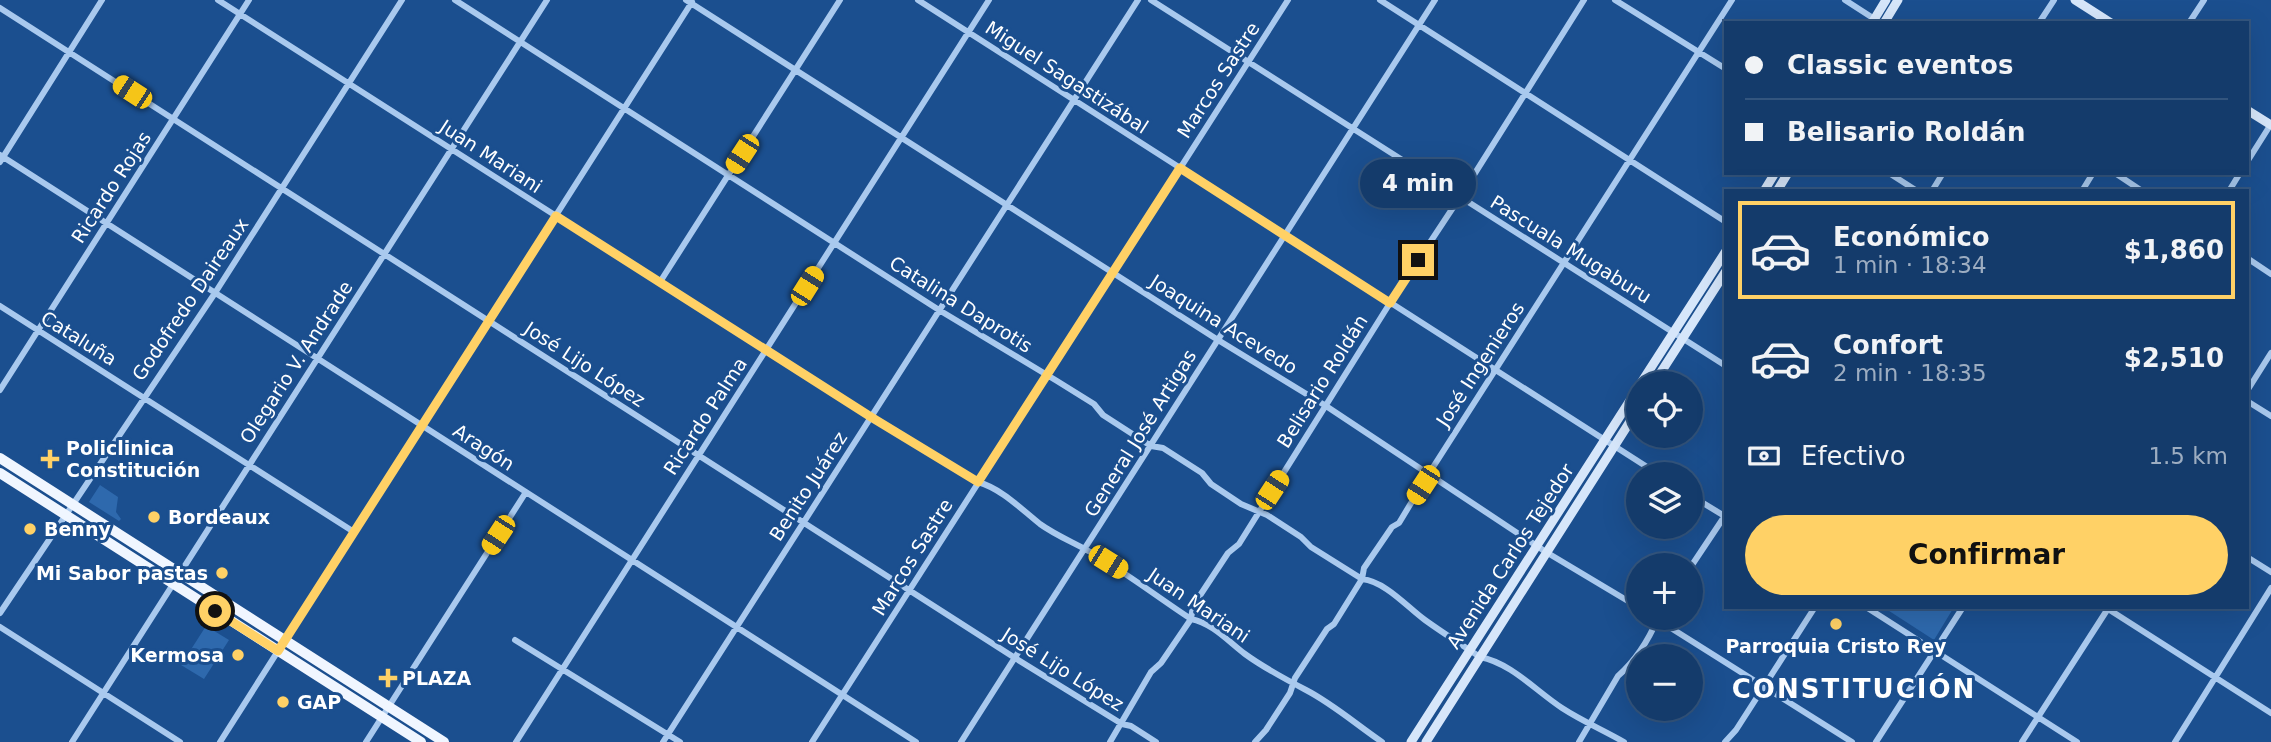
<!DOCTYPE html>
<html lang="es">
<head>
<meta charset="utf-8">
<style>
	:root { --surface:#143b6b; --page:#214673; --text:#f1f3f6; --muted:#9dadc1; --line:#33557e; --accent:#ffd166 }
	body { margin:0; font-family:"DejaVu Sans",sans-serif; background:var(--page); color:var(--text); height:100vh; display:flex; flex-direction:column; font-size:26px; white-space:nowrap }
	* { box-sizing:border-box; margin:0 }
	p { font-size:23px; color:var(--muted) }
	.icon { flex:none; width:38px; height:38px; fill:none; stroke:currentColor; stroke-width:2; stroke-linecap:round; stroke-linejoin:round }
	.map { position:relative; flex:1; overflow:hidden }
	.panel { position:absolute; left:1724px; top:189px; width:525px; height:420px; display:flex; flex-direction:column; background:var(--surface); border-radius:0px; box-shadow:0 7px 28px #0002,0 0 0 2px var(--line) }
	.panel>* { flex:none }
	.top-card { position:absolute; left:1724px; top:21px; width:525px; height:154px; border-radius:0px; box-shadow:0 7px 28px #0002,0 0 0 2px var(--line); display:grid; align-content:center; height:154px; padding:0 21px; background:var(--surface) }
	.tools { position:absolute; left:1626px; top:371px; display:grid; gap:14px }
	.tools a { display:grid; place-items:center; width:77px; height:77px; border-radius:50%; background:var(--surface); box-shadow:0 7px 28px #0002,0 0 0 2px var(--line); font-size:35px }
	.end { position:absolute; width:32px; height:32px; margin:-16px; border:9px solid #ffd166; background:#111; box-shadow:0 0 0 4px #111 }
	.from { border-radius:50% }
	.bubble { position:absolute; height:49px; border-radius:24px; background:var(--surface); box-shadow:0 7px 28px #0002,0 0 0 2px var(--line); font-size:23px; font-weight:600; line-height:49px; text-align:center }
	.car { position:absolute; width:21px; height:42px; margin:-21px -10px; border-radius:9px; box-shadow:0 0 5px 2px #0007; background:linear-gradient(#f5c518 24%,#345 0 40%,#f5c518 0 76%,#345 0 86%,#f5c518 0) }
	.top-card b { display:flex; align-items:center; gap:24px; height:66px; font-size:26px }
	.top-card b+b { border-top:2px solid var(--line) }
	.top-card i { width:18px; height:18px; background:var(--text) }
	ul { padding:12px 0 0; list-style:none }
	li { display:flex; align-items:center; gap:21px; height:98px; margin:0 14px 10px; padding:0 7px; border:4px solid transparent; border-radius:0px }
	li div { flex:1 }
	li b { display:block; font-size:26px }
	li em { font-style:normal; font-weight:600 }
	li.selected { border-color:var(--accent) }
	li>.icon { width:63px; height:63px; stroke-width:1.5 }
	.pay { display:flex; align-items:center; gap:18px; height:77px; padding:0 21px; font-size:26px }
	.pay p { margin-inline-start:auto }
	.primary-button { display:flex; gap:14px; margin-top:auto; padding:14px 21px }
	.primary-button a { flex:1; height:80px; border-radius:42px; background:var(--accent); color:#111; font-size:28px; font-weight:600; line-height:80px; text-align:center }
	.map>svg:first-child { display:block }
	.green { fill:#2e69ad }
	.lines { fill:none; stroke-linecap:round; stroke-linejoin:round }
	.minor { stroke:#a9c9ee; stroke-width:6 }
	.secondary { stroke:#d6e6fa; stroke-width:9 }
	.primary { stroke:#f0f6ff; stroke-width:10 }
	.route { stroke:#ffd166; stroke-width:9 }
	.poi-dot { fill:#ffd166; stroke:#1b4f8f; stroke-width:2.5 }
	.labels { text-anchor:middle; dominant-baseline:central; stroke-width:6; stroke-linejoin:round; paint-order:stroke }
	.street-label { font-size:19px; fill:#fff; stroke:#1b4f8f }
	.poi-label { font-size:19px; font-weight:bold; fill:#fff; stroke:#1b4f8f; text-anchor:start }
	.district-label { font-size:26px; font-weight:bold; letter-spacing:2px; fill:#fff; stroke:#1b4f8f }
</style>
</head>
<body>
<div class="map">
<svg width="2271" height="742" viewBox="0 0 2271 742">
	<rect width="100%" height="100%" fill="#1b4f8f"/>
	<path class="green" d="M100,485L118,497L116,512L121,519L119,521L89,502Z
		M1883,607H1954L1934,640Z
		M206,626L229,640L204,679L181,665Z"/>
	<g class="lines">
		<path class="minor" d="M218,0L871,417L978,482C1002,489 1021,509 1040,524C1058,537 1078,544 1097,556C1129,575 1159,598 1191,619C1212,623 1228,641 1245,654C1264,668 1285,679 1306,690C1333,704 1357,725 1382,742
			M455,0L939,310L1057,381L1094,404L1103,415L1151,446L1163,448L1202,473L1211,484L1241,504L1267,515L1301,537L1311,547L1362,579C1386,582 1406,606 1425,620C1443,633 1462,645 1480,657C1511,663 1536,691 1562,708C1582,721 1603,730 1624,742
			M686,0L1218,340L1326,406L1546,552L1638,607
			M918,0L1658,474
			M1151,0L1726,366
			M1380,0L1726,222
			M1615,0L1726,69
			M1845,0L1876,20
			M0,8L1015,658L1122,724L1131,726L1156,742
			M2039,23L2054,0
			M2189,23L2204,0
			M0,155L916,742
			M0,162L102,0
			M2247,162L2271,124
			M1889,173L1917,191
			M2115,173L2142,191
			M1932,191L1943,173
			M2082,191L2093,173
			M2229,191L2240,173
			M2247,258L2271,274
			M660,282L840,0
			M0,306L354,532
			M0,390L249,0
			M2247,391L2271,353
			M2247,401L2271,416
			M1690,495L1726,517
			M2247,557L2271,572
			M1690,568L1726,514
			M1866,607L2077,742
			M2105,607L2271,713
			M0,613L215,293L402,0
			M1655,618L1852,742
			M0,627L180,742
			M515,640L680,742
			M72,742L547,0
			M220,742L692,2
			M366,742L526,492
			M516,742L989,0
			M663,742L1138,0
			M812,742L1288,0
			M961,742L1435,0
			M1110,742L1151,672L1161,663L1191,619L1193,606L1228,553L1239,544L1390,303L1460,197L1584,0
			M1255,742L1266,730L1290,693L1295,678L1327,629L1334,624L1362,579L1364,568L1392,527L1399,523L1428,475L1732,0
			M1579,742L1618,676C1635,661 1649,639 1658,618
			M1725,742L1736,730L1815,607
			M1876,742L1963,607
			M2022,742L2109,607
			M2175,742L2271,588"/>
		<path class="secondary" d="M2075,0L2111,23
			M1872,23L1886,0
			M1884,23L1898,0
			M2247,110L2271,125
			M1764,191L1775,173
			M1777,191L1788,173
			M1641,383L1726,251
			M1654,383L1726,271
			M1411,742L1638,388
			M1426,742L1638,409"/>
		<path class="primary" d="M0,458L444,742
			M0,473L421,742"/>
	</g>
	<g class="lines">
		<path class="route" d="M215,611L278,651L556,216L871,417L978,482L1180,168L1390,303L1418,260"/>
	</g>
	<g class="poi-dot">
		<path d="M46.5 448.5h7v7h7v7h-7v7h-7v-7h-7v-7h7z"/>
		<circle cx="154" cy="517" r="7"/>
		<circle cx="30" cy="529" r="7"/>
		<circle cx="222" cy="573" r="7"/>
		<circle cx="1836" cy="624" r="7"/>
		<circle cx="238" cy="655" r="7"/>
		<path d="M384.5 667.5h7v7h7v7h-7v7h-7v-7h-7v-7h7z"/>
		<circle cx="283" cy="702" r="7"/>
	</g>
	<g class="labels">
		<g class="street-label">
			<text transform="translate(1067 77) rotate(33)">Miguel Sagastizábal</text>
			<text transform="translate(1218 80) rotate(-57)">Marcos Sastre</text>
			<text transform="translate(491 156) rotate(33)">Juan Mariani</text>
			<text transform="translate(111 187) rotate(-57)">Ricardo Rojas</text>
			<text transform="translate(1571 249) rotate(32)">Pascuala Mugaburu</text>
			<text transform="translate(190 299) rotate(-56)">Godofredo Daireaux</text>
			<text transform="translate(961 304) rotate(32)">Catalina Daprotis</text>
			<text transform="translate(1224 324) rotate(32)">Joaquina Acevedo</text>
			<text transform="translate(79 338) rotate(32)">Cataluña</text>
			<text transform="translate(296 362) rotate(-57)">Olegario V. Andrade</text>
			<text transform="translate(585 364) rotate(33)">José Lijo López</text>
			<text transform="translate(1480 364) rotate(-57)">José Ingenieros</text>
			<text transform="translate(1322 381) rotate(-58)">Belisario Roldán</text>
			<text transform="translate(705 416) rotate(-57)">Ricardo Palma</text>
			<text transform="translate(1140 433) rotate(-58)">General José Artigas</text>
			<text transform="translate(484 447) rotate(33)">Aragón</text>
			<text transform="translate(808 486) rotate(-57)">Benito Juárez</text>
			<text transform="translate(1510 556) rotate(-57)">Avenida Carlos Tejedor</text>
			<text transform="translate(912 557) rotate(-58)">Marcos Sastre</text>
			<text transform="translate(1199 605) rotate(34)">Juan Mariani</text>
			<text transform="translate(1063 669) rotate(32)">José Lijo López</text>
		</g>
		<g class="poi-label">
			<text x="66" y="448">Policlinica<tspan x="66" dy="22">Constitución</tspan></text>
			<text x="168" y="517">Bordeaux</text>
			<text x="44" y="529">Benny</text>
			<text x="208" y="573" text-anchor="end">Mi Sabor pastas</text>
			<text x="1836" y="646" text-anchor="middle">Parroquia Cristo Rey</text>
			<text x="224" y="655" text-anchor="end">Kermosa</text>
			<text x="402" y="678">PLAZA</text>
			<text x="297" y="702">GAP</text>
		</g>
		<g class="district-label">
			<text x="1854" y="689">CONSTITUCIÓN</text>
		</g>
	</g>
</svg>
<div class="tools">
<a><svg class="icon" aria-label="locate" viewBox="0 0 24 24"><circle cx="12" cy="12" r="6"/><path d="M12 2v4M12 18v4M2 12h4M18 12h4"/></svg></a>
<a><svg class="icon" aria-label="layers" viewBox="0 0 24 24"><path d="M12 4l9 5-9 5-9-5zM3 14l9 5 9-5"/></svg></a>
<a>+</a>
<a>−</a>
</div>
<i class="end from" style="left:215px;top:611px"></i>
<i class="end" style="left:1418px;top:260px"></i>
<div class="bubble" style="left:1360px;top:159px;width:116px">4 min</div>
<i class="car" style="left:132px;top:92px;rotate:303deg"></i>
<i class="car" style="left:742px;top:154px;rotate:213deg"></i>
<i class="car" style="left:807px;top:286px;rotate:32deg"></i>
<i class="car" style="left:1423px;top:485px;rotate:213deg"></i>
<i class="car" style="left:1272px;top:490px;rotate:33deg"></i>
<i class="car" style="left:498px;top:535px;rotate:213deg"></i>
<i class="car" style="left:1108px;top:562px;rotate:122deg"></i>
<div class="top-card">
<b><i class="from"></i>Classic eventos</b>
<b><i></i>Belisario Roldán</b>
</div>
<section class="panel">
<ul>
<li class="selected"><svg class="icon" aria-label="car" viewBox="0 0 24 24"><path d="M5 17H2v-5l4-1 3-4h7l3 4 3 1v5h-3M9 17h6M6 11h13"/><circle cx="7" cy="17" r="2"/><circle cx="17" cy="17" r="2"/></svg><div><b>Económico</b><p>1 min · 18:34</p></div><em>$1,860</em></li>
<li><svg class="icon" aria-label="car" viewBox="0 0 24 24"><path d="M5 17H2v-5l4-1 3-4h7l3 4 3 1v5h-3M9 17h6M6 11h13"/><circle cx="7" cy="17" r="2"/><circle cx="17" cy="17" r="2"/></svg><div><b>Confort</b><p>2 min · 18:35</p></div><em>$2,510</em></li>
</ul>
<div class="pay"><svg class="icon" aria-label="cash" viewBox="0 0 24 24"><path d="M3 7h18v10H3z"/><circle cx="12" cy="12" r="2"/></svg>Efectivo<p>1.5 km</p></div>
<div class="primary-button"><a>Confirmar</a></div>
</section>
</div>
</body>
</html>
